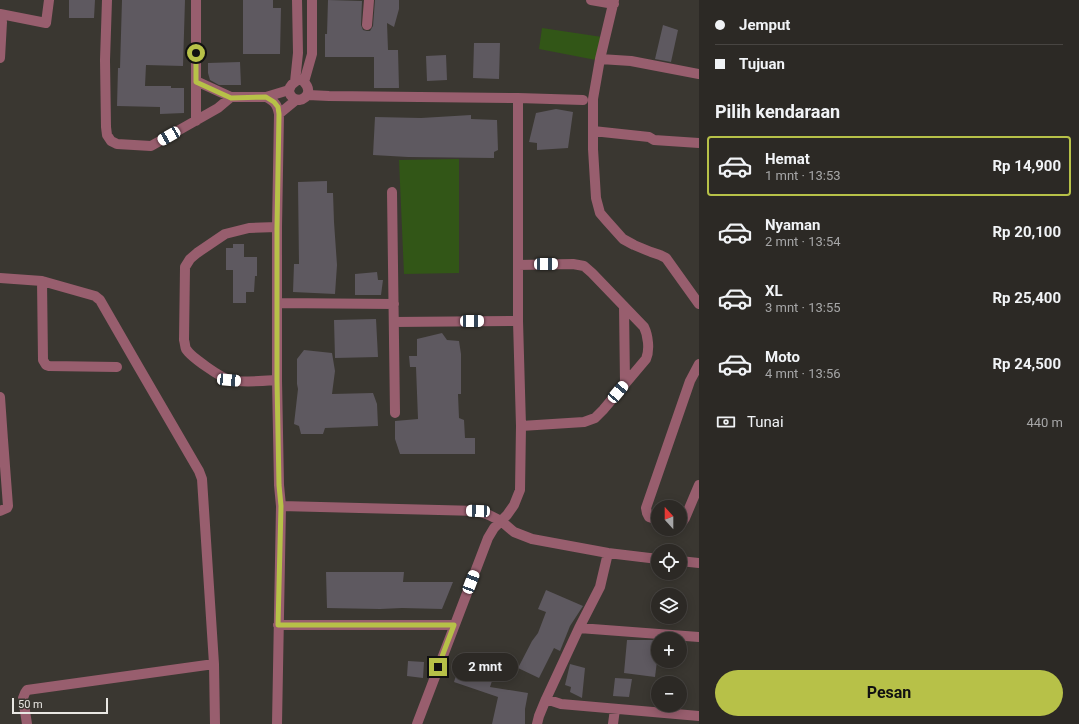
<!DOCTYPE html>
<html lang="id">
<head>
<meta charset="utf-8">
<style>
	:root { --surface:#2c2925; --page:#383532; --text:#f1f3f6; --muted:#a6a6a7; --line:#484542; --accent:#b7c148 }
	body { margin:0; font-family:Roboto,sans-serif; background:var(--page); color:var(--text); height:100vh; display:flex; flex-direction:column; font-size:15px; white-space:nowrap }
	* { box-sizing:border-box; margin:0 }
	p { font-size:13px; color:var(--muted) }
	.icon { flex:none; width:22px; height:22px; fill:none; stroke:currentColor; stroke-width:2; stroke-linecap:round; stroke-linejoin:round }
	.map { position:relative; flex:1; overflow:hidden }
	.side { display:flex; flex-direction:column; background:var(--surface); width:380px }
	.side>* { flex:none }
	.top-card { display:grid; align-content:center; height:88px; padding:0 16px; background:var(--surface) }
	.needle { width:26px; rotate:339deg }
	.controls { position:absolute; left:651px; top:500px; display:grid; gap:8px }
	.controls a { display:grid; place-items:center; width:36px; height:36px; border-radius:50%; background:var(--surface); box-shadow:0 2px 10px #0003,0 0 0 1px var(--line); font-size:20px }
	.scale { position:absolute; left:12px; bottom:10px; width:96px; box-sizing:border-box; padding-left:4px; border:2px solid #e9e7e3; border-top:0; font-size:11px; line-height:14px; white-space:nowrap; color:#e9e7e3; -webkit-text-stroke:3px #3a3731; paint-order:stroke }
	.end { position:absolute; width:18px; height:18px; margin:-9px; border:5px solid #b7c148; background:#111; box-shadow:0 0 0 2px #111 }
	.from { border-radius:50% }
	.bubble { position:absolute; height:28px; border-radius:14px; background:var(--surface); box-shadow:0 2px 10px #0003,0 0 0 1px var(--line); font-size:13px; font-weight:700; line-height:28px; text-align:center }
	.car { position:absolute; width:12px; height:24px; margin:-12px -6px; border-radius:5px; box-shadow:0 0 3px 1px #0007; background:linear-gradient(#fff 24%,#345 0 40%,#fff 0 76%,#345 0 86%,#fff 0) }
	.top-card b { display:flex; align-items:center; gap:14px; height:38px; font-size:15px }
	.top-card b+b { border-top:1px solid var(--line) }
	.top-card i { width:10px; height:10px; background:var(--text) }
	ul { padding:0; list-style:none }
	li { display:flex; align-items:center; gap:12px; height:60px; margin:0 8px 6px; padding:0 8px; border:2px solid transparent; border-radius:4px }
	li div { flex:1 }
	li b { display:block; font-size:15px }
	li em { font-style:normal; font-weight:700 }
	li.current { border-color:var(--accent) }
	li>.icon { width:36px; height:36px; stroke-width:1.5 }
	h2 { padding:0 16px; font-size:18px; line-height:48px }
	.pay { display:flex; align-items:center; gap:10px; height:44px; padding:0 16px; font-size:15px }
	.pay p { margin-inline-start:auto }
	.action { display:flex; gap:8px; margin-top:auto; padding:8px 16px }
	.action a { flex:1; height:46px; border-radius:24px; background:var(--accent); color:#111; font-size:16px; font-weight:700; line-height:46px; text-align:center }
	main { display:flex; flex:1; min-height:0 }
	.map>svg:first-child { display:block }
	.green { fill:#325617 }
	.building { fill:#5e5960 }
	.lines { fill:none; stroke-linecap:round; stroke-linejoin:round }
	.minor { stroke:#985e6e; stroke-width:10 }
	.route { stroke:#b7c148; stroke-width:5 }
</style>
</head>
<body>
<main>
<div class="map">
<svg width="699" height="724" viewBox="0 0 699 724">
	<rect width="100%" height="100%" fill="#3a3731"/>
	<path class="green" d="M542,28L602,37L596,60L539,49Z
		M459,159V273L404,274L399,160Z"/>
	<path class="building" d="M69,0H95L94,18H69Z
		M122,0H185L183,66L146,65L145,86H171V88H184V113L160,114V107L117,106L118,68H120Z
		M243,0H273V8H281L280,54H243Z
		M328,0L362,1L361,25L363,30L367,31H370L373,26L375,0H399V9L394,27L387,23L388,50H398L399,88H374V57H325V34H327Z
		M663,25L678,30L671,62L655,59Z
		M474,43H500L499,79L473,78Z
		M446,55L447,80L427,81L426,56Z
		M240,62L241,85H219L210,80L208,73V63Z
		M556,109L573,112L568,148L537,150V143L529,142L536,113Z
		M471,115V119L497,120L498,150L494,152V158L408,157L373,155L375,117L421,118Z
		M327,181V193H333L334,222L337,265L335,294L293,292L294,264H299L298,182Z
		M233,244H244V257H257V276H255L254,292H246V303H233V270H226V248H233Z
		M377,272L378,280H383L381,295H355V274Z
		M376,319L378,357L335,358L334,320Z
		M442,333L447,340L459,341L461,354V394H458L459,418L464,420L465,438H475V454H400L395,439V421L418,419L416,367H410L409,356H417V339Z
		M304,350L332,353L335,371L332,394L373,393L377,404L378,426L325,428L323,434H301L299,426L294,424L298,389L297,384V359Z
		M326,572H404L403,582H453L442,609L402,608L380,609L327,608Z
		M546,590L583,606L570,626L560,651L554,648L539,678L518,668L532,641L538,633L546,612L538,609Z
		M627,640H658V653L655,677L624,673Z
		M408,661L424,662L423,678L407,676Z
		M460,663L494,675L490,687L528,693L525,709V724H492L498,697L454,682Z
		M570,664L585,668L582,698L570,692L571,687L565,685Z
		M615,678L632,679L629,697L613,696Z"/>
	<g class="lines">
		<path class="minor" d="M107,0L105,60L106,127L107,135L111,141L117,144L151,146L218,108L231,97H266L289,90
			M297,0L298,53L295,82C285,88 289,99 299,100C309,98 311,89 304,82L312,54V0
			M591,0L614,4
			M614,0L600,59L593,99V149L596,198L600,213L606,220L623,239L634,245L651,252L660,255L666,258L699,304
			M0,14L46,23L49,0
			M367,25L369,0
			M0,58L2,22
			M600,59L631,61L699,74
			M196,81L231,97
			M308,95L329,96L518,98L583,100
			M266,97C275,102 277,104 279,114
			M196,121V0
			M593,131L649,137L654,140L699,143
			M392,192L395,413
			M518,265L573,264L584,266L592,273L644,327C648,335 650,350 646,359L603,410L595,418L584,422L521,426
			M0,278L42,281L43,360L46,365L49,366L117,367
			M42,281L95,296L100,300L138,366L199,471L202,479L214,664L215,724
			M277,303L394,304
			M624,306L625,383
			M394,322L518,321
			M277,380C263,381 243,383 230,380C221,378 191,357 186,349C185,347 185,343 184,340L185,267L190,259L197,253L225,234L249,228L277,227
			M0,397L3,440H0
			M281,506L478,511L489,515L501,521L514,532L532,539L608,553L658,559
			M0,511L7,508L8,506L3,440
			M658,520L649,517L647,513L646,508L690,381L699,364
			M680,522L683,521L685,518L699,485
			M680,561L699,563
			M278,625H454
			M579,628L699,637
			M546,699L561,704L699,716
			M27,724L23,698L25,693L27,690L214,664
			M277,724L281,506L279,485L277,380V227L279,114L296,100
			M417,724L488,538L494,528L507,515L514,505L520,490L521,426L518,321V98
			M537,724L539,716L546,699L579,628L600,587L608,553
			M613,724L615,709"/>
	</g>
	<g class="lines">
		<path class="route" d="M196,53V82L231,98L266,97L274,102L278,107L279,114L277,228V380L279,485L281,506L278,625H454L438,667"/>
	</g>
</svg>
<div class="controls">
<a><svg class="needle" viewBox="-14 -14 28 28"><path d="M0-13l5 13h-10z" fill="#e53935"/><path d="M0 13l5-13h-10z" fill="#a6a6a7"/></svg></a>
<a><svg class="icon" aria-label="locate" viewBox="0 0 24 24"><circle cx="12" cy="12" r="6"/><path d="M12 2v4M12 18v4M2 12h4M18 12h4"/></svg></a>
<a><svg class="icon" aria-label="layers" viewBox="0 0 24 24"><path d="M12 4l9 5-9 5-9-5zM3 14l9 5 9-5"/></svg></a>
<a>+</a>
<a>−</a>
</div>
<div class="scale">50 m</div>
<i class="end from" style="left:196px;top:53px"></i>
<i class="end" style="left:438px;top:667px"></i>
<div class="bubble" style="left:452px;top:653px;width:66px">2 mnt</div>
<i class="car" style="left:169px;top:136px;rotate:240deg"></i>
<i class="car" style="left:546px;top:264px;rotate:89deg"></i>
<i class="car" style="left:472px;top:321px;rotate:89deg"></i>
<i class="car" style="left:229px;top:380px;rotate:95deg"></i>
<i class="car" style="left:618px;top:392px;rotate:40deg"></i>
<i class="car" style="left:478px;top:511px;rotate:272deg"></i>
<i class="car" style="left:471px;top:582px;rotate:21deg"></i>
</div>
<section class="side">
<div class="top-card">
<b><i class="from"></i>Jemput</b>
<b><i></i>Tujuan</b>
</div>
<h2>Pilih kendaraan</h2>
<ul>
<li class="current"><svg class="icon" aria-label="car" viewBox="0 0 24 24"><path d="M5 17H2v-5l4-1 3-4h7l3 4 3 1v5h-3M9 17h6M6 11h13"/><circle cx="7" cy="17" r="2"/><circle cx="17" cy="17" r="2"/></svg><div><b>Hemat</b><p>1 mnt · 13:53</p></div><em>Rp 14,900</em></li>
<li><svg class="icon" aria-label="car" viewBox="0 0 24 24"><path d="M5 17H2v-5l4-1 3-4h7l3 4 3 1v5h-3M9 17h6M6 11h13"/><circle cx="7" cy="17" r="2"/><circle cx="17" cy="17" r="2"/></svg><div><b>Nyaman</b><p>2 mnt · 13:54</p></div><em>Rp 20,100</em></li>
<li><svg class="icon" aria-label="car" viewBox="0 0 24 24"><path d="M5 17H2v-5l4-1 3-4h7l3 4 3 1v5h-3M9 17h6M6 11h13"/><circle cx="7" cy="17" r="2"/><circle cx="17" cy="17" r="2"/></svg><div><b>XL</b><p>3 mnt · 13:55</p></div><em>Rp 25,400</em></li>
<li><svg class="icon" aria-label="car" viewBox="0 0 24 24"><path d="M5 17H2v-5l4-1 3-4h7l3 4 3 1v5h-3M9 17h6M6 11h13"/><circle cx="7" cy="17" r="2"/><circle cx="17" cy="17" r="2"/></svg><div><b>Moto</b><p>4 mnt · 13:56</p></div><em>Rp 24,500</em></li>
</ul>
<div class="pay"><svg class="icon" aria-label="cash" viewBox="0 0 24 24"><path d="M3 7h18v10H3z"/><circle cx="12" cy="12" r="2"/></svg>Tunai<p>440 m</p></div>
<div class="action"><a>Pesan</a></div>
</section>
</main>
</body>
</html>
